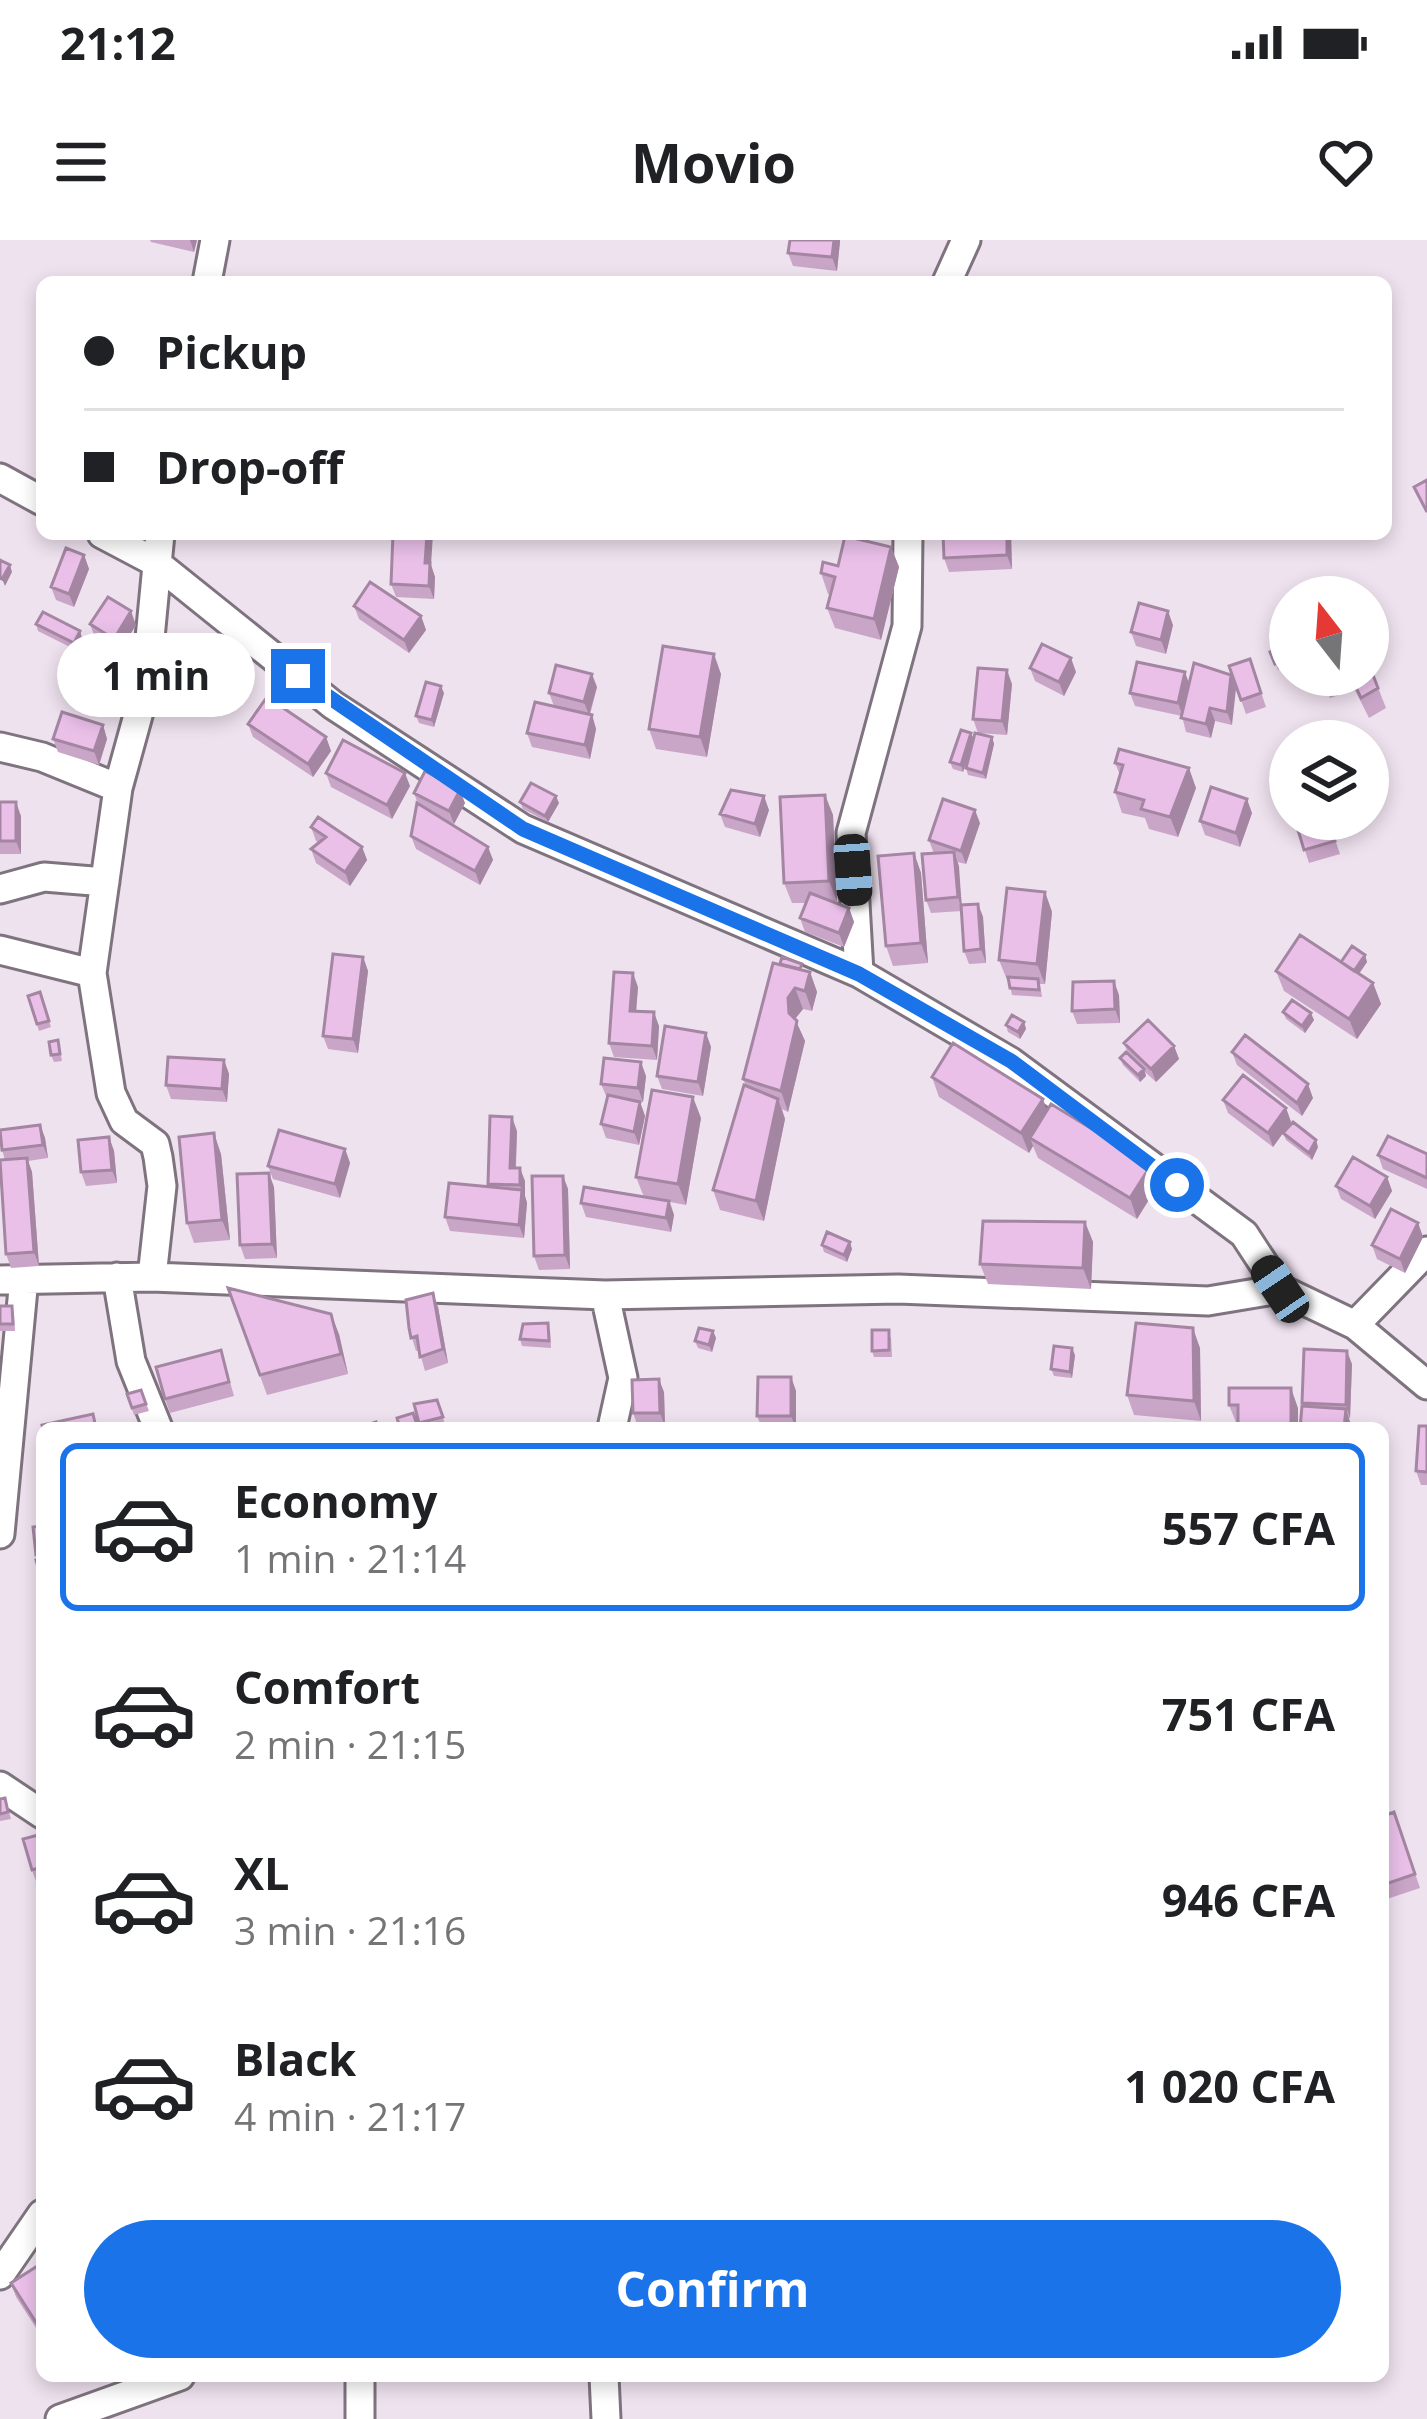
<!DOCTYPE html>
<html lang="en">
<head>
<meta charset="utf-8">
<style>
	:root { --surface:#fff; --page:#f6f6f6; --text:#202124; --muted:#757577; --line:#e0e0e0; --accent:#1a73e8 }
	body { margin:0; font-family:"Open Sans",sans-serif; background:var(--page); color:var(--text); height:100vh; display:flex; flex-direction:column; font-size:45px; white-space:nowrap }
	* { box-sizing:border-box; margin:0 }
	p { font-size:39px; color:var(--muted) }
	.icon { flex:none; width:66px; height:66px; fill:none; stroke:currentColor; stroke-width:2; stroke-linecap:round; stroke-linejoin:round }
	.map { position:relative; flex:1; overflow:hidden }
	.sheet { position:absolute; left:36px; top:1182px; width:1353px; height:960px; display:flex; flex-direction:column; background:var(--surface); border-radius:18px; box-shadow:0 6px 18px #0003 }
	.sheet>* { flex:none }
	.hud { position:absolute; left:36px; top:36px; width:1356px; height:264px; border-radius:18px; box-shadow:0 6px 18px #0003; display:grid; align-content:center; height:264px; padding:0 48px; background:var(--surface) }
	.needle { width:78px; rotate:343deg }
	.fabs { position:absolute; left:1269px; top:336px; display:grid; gap:24px }
	.fabs a { display:grid; place-items:center; width:120px; height:120px; border-radius:50%; background:var(--surface); box-shadow:0 6px 18px #0003; font-size:60px }
	.end { position:absolute; width:54px; height:54px; margin:-27px; border:15px solid #1a73e8; background:#fff; box-shadow:0 0 0 6px #fff }
	.from { border-radius:50% }
	.bubble { position:absolute; height:84px; border-radius:42px; background:var(--surface); box-shadow:0 6px 18px #0003; font-size:39px; font-weight:700; line-height:84px; text-align:center }
	.car { position:absolute; width:36px; height:72px; margin:-36px -18px; border-radius:15px; box-shadow:0 0 9px 3px #0007; background:linear-gradient(#222 24%,#8ab4d8 0 40%,#222 0 76%,#8ab4d8 0 86%,#222 0) }
	.hud b { display:flex; align-items:center; gap:42px; height:114px; font-size:45px }
	.hud b+b { border-top:3px solid var(--line) }
	.hud i { width:30px; height:30px; background:var(--text) }
	ul { padding:21px 0 0; list-style:none }
	li { display:flex; align-items:center; gap:36px; height:168px; margin:0 24px 18px; padding:0 24px; border:6px solid transparent; border-radius:18px }
	li div { flex:1 }
	li b { display:block; font-size:45px }
	li em { font-style:normal; font-weight:700 }
	li.on { border-color:var(--accent) }
	li>.icon { width:108px; height:108px; stroke-width:1.5 }
	.cta { display:flex; gap:24px; margin-top:auto; padding:24px 48px }
	.cta a { flex:1; height:138px; border-radius:72px; background:var(--accent); color:#fff; font-size:48px; font-weight:700; line-height:138px; text-align:center }
	.status { display:flex; justify-content:space-between; align-items:center; height:84px; padding:0 60px; background:var(--surface); direction:ltr }
	.status svg { height:33px; fill:currentColor }
	header { display:flex; justify-content:space-between; align-items:center; height:156px; padding:0 48px; background:var(--surface); font-size:54px; font-weight:700 }
	.map>svg:first-child { display:block }
	.lines { fill:none; stroke-linecap:round; stroke-linejoin:round }
	.street-casing { stroke:#7e737e; stroke-width:33 }
	.street { stroke:#fff; stroke-width:27 }
	.wall { fill:#c9a5c8 }
	.shaded-wall { fill:#a486a3 }
	.building { fill:#eac0e9; stroke:#a486a3; stroke-width:3 }
	.route { stroke:#1a73e8; stroke-width:15 }
</style>
</head>
<body>
<div class="status"><b>21:12</b><svg viewBox="0 0 49 12"><path d="M0 12V9h3v3zM5 12V6h3v6zM10 12V3h3v9zM15 12V0h3v12zM26 1h20v11H26zM47 4h2v5h-2z"/></svg></div>
<header><svg class="icon" aria-label="menu" viewBox="0 0 24 24"><path d="M4 6h16M4 12h16M4 18h16"/></svg>Movio<svg class="icon" aria-label="heart" viewBox="0 0 24 24"><path d="M12 20l-8-8c-3-5 5-10 8-4 3-6 11-1 8 4z"/></svg></header>
<div class="map">
<svg width="1427" height="2179" viewBox="0 0 1427 2179">
	<rect width="100%" height="100%" fill="#efe2ef"/>
	<g class="lines">
		<g class="street-casing">
			<path id="street" d="M207,42L215,0
				M947,42L966,0
				M0,238L42,261
				M102,294L155,322L333,465L523,589L859,733L1011,822L1244,994L1280,1049L1355,1085L1427,1145
				M0,507L42,517L118,548
				M0,649L44,637L105,642
				M0,710L92,733
				M859,733L851,593L907,386L908,294
				M117,1037L131,1121L158,1188
				M152,1037L162,946L158,917L155,904L124,881L111,853L92,733L118,548L145,450L160,294
				M0,1040L152,1037L605,1055L898,1049L1208,1061L1280,1049
				M605,1055L623,1138L612,1188
				M1355,1085L1427,1011
				M0,1294L24,1038
				M0,1546L42,1574
				M0,2035L42,1974
				M360,2136V2179
				M604,2136L606,2179
				M60,2179L180,2136"/>
		</g>
		<use href="#street" class="street"/>
	</g>
	<path class="wall" d="M150,0H197L194,12L151,2Z
		M790,0H840L837,31L793,26L788,13Z
		M1011,294L1012,329L949,332L944,318Z
		M891,307L899,327L881,400L835,388L827,368L831,354H828L821,333Z
		M84,315L89,329L74,367L56,360L51,347Z
		M431,325L435,337L434,359L396,357L391,344Z
		M354,366L421,376L426,390L409,413L359,379Z
		M36,384L80,391L82,398L76,410L38,391Z
		M90,384L136,385L119,412L95,398Z
		M1173,385L1166,414L1136,406L1131,392Z
		M1285,406L1290,418V425L1278,430L1270,412Z
		M1250,419L1266,467L1246,474L1229,426Z
		M1368,422L1386,468L1369,478L1355,450L1330,458L1321,435H1368Z
		M1030,428L1076,432L1064,456L1035,441Z
		M721,434L707,517L656,509L649,489Z
		M1231,435L1232,485L1215,481L1211,498L1186,492L1182,476L1135,466L1130,453Z
		M1012,444L1007,495L978,493L973,479Z
		M597,447L590,475H592L596,489L590,519L532,507L527,493L554,466L549,453Z
		M444,453L434,487L419,483L416,476Z
		M248,484L326,497L331,511L313,537L253,497Z
		M103,485L107,499L99,525L58,512L53,499Z
		M971,493L973,499L992,497L994,504L986,539L968,535L966,528L971,508L963,532L953,529L950,522Z
		M1115,523L1196,548L1178,597L1149,589L1145,578L1122,573L1115,552L1120,535Z
		M326,533L410,546L392,579L331,547Z
		M414,553L465,563L454,584L440,577L488,607L493,620L480,645L416,609L411,596L418,564Z
		M825,555L833,575L837,661H830L849,668L854,682L844,707L805,692L800,678L806,663H792L784,643Z
		M0,562L21,576V614H0Z
		M520,562L559,563L548,582L523,569Z
		M769,570L760,597L725,587L720,574Z
		M1252,573L1240,607L1205,595L1200,581Z
		M1292,579H1328L1340,614L1309,623L1300,595H1298Z
		M980,583L966,624L957,622L962,665L978,664L983,677L986,723L969,724L964,711L962,671L931,673L926,660L934,614L929,600Z
		M311,587L362,607L367,620L350,646L316,623L311,609L319,603L316,601Z
		M914,613L921,633L928,723L893,726L886,706Z
		M1045,652L1052,672L1045,744H1040L1042,757L1012,755L1009,740H1007L999,720Z
		M1365,715L1367,722L1359,734L1373,743L1381,764L1357,799L1284,751L1276,731L1341,722Z
		M363,717L368,731L358,813L328,809L323,796Z
		M804,730L810,732L817,752L812,771L803,769L795,779L805,801L788,872L782,869L785,879L764,981L720,970L713,950L746,846L743,839Z
		M638,747L636,771L659,786L657,820L614,817L609,803Z
		M40,752L51,787L39,791L28,756Z
		M1119,755L1120,783L1077,784L1072,771Z
		M1283,772L1314,780L1305,793L1286,779Z
		M1024,782L1026,789L1020,799L1008,792L1006,785Z
		M706,793L711,807L703,856L662,849L657,836Z
		M58,800L62,821L54,822L51,815Z
		M1124,803L1174,806L1179,819L1156,842L1145,832L1146,836L1140,842L1123,825L1120,818L1128,814Z
		M1232,812L1313,858L1302,876L1237,825Z
		M224,820L229,834L227,862L171,859L166,845Z
		M646,836L643,862L637,861L640,862L645,876L639,905L606,898L601,884L607,858L601,844Z
		M932,837L1047,870L1158,945L1137,979L1038,918L1033,906L1029,913L939,857Z
		M1223,860L1286,868L1291,882L1273,907L1228,873Z
		M701,878L686,965L670,962L674,975L671,992L586,977L581,963L644,957L636,937Z
		M40,885L45,898L48,918L28,921L32,932L39,1026L11,1028L6,1014L5,920L2,910Z
		M517,891L516,928L525,941V956L527,963L524,998L450,991L445,977L489,946L488,944Z
		M1283,893L1318,907L1312,920L1286,900Z
		M109,897L114,911L117,943L86,946L81,932Z
		M345,909L350,923L340,958L273,939L268,926Z
		M221,914L230,1000L194,1003L187,983Z
		M1427,914V949L1383,929L1378,915Z
		M563,936L568,949L570,1029L539,1030L534,1016Z
		M1387,937L1392,951L1375,979L1341,959L1336,946Z
		M274,947L277,1018L245,1019L240,1005Z
		M1085,982L1093,1002L1091,1049L988,1044L980,1024Z
		M1418,983L1423,997L1405,1033L1377,1019L1372,1005Z
		M822,1005L852,1009L847,1022L824,1012Z
		M228,1048L339,1094L348,1134L267,1155Z
		M0,1066H12L14,1073L15,1091H0Z
		M438,1067L448,1123L425,1131L419,1110L416,1111L409,1088Z
		M550,1090L551,1108L522,1106L520,1099Z
		M713,1091L716,1098L712,1112L698,1108L695,1101Z
		M891,1097L892,1117H874L872,1111Z
		M1200,1108L1201,1181L1134,1175L1127,1155Z
		M221,1110L234,1156L170,1173L165,1159Z
		M1075,1115L1072,1138L1054,1136L1051,1129Z
		M1352,1124L1350,1178L1303,1167L1302,1163Z
		M791,1137L796,1151V1188H762L757,1176Z
		M141,1150L149,1171L134,1175L127,1154Z
		M664,1152L665,1186L638,1187L633,1173Z
		M437,1160L445,1184L421,1188L414,1164Z
		M1229,1165L1298,1168L1237,1185Z
		M1427,1186V1245H1421L1416,1231Z
		M5,1558L11,1579L0,1581V1559Z
		M1394,1572L1420,1648L1384,1660L1383,1576Z
		M42,1594V1642L37,1644L32,1630Z
		M42,2023V2097L16,2057L11,2043Z"/>
	<path class="shaded-wall" d="M190,0H197L194,12Z
		M834,0H840V2L837,31L832,17Z
		M427,294H433L431,325L435,337L434,359L429,346L425,323Z
		M1007,294H1011L1012,329L1007,315Z
		M891,307L899,327L881,400L874,379Z
		M84,315L89,329L74,367L69,354Z
		M10,325L12,332L5,346L2,339Z
		M131,371L136,385L119,412L114,399Z
		M1168,371L1173,385L1166,414L1161,400Z
		M421,376L426,390L409,413L404,400Z
		M80,391L82,398L76,410L74,403Z
		M714,414L721,434L707,517L700,497Z
		M1071,418L1076,432L1064,456L1059,442Z
		M1007,430L1012,444L1007,495L1002,481Z
		M1185,432L1190,446L1183,477L1178,463Z
		M592,434L597,447L589,475L584,462Z
		M1231,435L1236,449L1232,485L1227,472Z
		M441,446L444,453L434,487L432,480Z
		M1210,468L1215,481L1211,498L1206,484Z
		M592,475L596,489L590,519L585,505Z
		M103,485L107,499L99,525L94,511Z
		M971,493L974,500L963,532L961,525Z
		M326,497L331,511L313,537L308,524Z
		M992,497L994,504L986,539L983,533Z
		M1189,528L1196,548L1178,597L1170,577Z
		M405,533L410,546L392,579L387,565Z
		M460,550L465,563L454,584L449,571Z
		M825,555L833,575L837,661L829,641Z
		M556,556L559,563L548,582L545,576Z
		M764,556L769,570L760,597L755,584Z
		M1247,559L1252,573L1240,607L1236,593Z
		M16,562L21,576V614L16,601Z
		M975,570L980,583L966,624L961,611Z
		M362,607L367,620L350,646L345,632Z
		M488,607L493,620L480,645L475,631Z
		M954,612L959,626L962,671L958,657Z
		M914,613L921,633L928,723L921,703Z
		M1045,652L1052,672L1045,744L1037,724Z
		M978,664L983,677L986,723L981,709Z
		M849,668L854,682L844,707L839,693Z
		M1365,715L1367,722L1356,738L1354,731Z
		M363,717L368,731L358,813L353,799Z
		M810,732L817,752L812,771L805,751Z
		M633,733L638,747L635,785L630,771Z
		M1114,741L1119,755L1120,783L1115,769Z
		M1373,743L1381,764L1357,799L1349,779Z
		M795,748L803,769L795,779L805,801L788,872L781,851L789,773L788,758Z
		M654,772L659,786L657,820L652,806Z
		M1311,773L1314,780L1305,793L1302,786Z
		M1024,782L1026,789L1020,799L1018,792Z
		M706,793L711,807L703,856L698,842Z
		M1174,806L1179,819L1156,842L1151,829Z
		M224,820L229,834L227,862L222,849Z
		M641,822L646,836L643,862L638,848Z
		M1144,829L1146,836L1140,842L1138,835Z
		M1308,844L1313,858L1302,876L1297,863Z
		M693,857L701,878L686,965L678,944Z
		M778,859L785,879L764,981L756,961Z
		M1043,859L1050,879L1030,898L1033,906L1029,913L1021,893Z
		M640,862L645,876L639,905L634,892Z
		M1286,868L1291,882L1273,907L1268,893Z
		M512,877L517,891L515,941L510,928Z
		M40,885L45,898L48,918L43,905Z
		M214,893L221,914L230,1000L222,980Z
		M109,897L114,911L117,943L112,930Z
		M1316,900L1318,907L1312,920L1309,913Z
		M345,909L350,923L340,958L335,944Z
		M27,918L32,932L39,1026L34,1012Z
		M1151,925L1158,945L1137,979L1130,958Z
		M520,928L525,941V956L527,963L524,998L519,985L522,952L520,945Z
		M269,933L274,947L277,1018L272,1004Z
		M563,936L568,949L570,1029L565,1015Z
		M1387,937L1392,951L1375,979L1370,966Z
		M669,961L674,975L671,992L666,978Z
		M1085,982L1093,1002L1091,1049L1083,1028Z
		M1418,983L1423,997L1405,1033L1400,1019Z
		M850,1002L852,1009L847,1022L844,1015Z
		M433,1053L438,1067L448,1123L443,1109Z
		M331,1074L339,1094L348,1134L341,1114Z
		M1193,1088L1200,1108L1201,1181L1194,1161Z
		M713,1091L716,1098L712,1112L709,1105Z
		M1072,1108L1075,1115L1072,1138L1070,1132Z
		M1347,1111L1352,1124L1350,1178L1346,1165Z
		M791,1137L796,1151V1188L791,1176Z
		M659,1139L664,1152L665,1186L660,1173Z
		M1291,1148L1298,1168V1188H1291Z
		M1346,1169L1352,1188H1344Z"/>
	<path class="building" d="M790,0H834L832,17L788,13Z
		M1427,240V272L1414,247Z
		M393,294H427L425,323H430L429,346L391,344Z
		M943,294H1007V315L944,318Z
		M845,296L891,307L874,379L827,368L835,337L821,333L823,322L838,326Z
		M66,308L84,315L69,354L51,347Z
		M0,320L10,325L2,339L0,338Z
		M370,342L421,376L404,400L354,366Z
		M108,357L131,371L114,399L90,384Z
		M1139,363L1168,371L1161,400L1131,392Z
		M43,372L80,391L74,403L36,384Z
		M1042,404L1071,418L1059,442L1030,428Z
		M663,406L714,414L700,497L649,489Z
		M1285,406L1290,417L1275,424L1270,412Z
		M1250,419L1261,453L1241,460L1229,426Z
		M1137,422L1185,432L1178,463L1130,453Z
		M1368,422L1378,448L1361,458L1350,435H1368Z
		M1194,423L1231,435L1227,472L1210,468L1206,484L1181,478Z
		M556,425L592,434L584,462L549,453Z
		M978,428L1007,430L1002,481L973,479Z
		M426,442L441,446L432,480L416,476Z
		M267,457L326,497L308,524L248,484Z
		M535,462L592,475L585,505L527,493Z
		M62,472L103,485L94,511L53,499Z
		M961,490L971,493L961,525L950,522Z
		M975,493L992,497L983,533L966,528Z
		M343,500L405,533L387,565L326,533Z
		M1119,509L1189,528L1170,577L1141,569L1144,560L1115,552L1123,525L1115,523Z
		M425,531L460,550L449,571L414,553Z
		M531,543L556,556L545,576L520,562Z
		M1211,547L1247,559L1236,593L1200,581Z
		M1290,547V573L1283,550Z
		M731,550L764,556L755,584L720,574Z
		M825,555L829,641L784,643L780,557Z
		M943,559L975,570L961,611L929,600Z
		M0,562H16V601H0Z
		M417,563L488,607L475,631L411,596Z
		M318,577L362,607L345,632L311,609L326,597L311,587Z
		M1309,579H1328L1335,601L1304,610L1296,583Z
		M954,612L958,657L926,660L922,614Z
		M914,613L921,703L886,706L878,616Z
		M1007,648L1045,652L1037,724L999,720Z
		M810,653L849,668L839,693L800,678Z
		M978,664L981,709L964,711L961,665Z
		M1300,695L1373,743L1349,779L1276,731Z
		M1352,706L1365,715L1354,731L1341,722Z
		M333,714L363,717L353,799L323,796Z
		M782,717L802,724L800,729L780,724Z
		M773,723L810,732L805,751L795,748L788,758L789,773L797,781L781,851L743,839Z
		M614,732L633,733L630,771L654,772L652,806L609,803Z
		M1008,737L1038,739L1039,750L1010,748Z
		M1114,741L1115,769L1072,771L1073,742Z
		M40,752L49,781L37,784L28,756Z
		M1292,760L1311,773L1302,786L1283,772Z
		M1012,775L1024,782L1018,792L1006,785Z
		M1148,780L1174,806L1151,829L1124,803Z
		M665,786L706,793L698,842L657,836Z
		M1245,795L1308,844L1297,863L1232,812Z
		M58,800L60,814L51,815L49,802Z
		M953,803L1043,859L1021,893L932,837Z
		M1126,812L1144,829L1138,835L1120,818Z
		M168,817L224,820L222,849L166,845Z
		M604,818L641,822L638,848L601,844Z
		M1243,835L1286,868L1268,893L1223,860Z
		M744,845L778,859L756,961L713,950Z
		M652,850L693,857L678,944L636,937Z
		M608,855L640,862L634,892L601,884Z
		M1051,864L1151,925L1130,958L1030,898Z
		M490,876L512,877L510,928H520V945L488,944Z
		M1293,882L1316,900L1309,913L1283,893Z
		M40,885L43,905L2,910L0,890Z
		M279,890L345,909L335,944L268,926Z
		M214,893L222,980L187,983L179,897Z
		M1388,896L1427,914V938L1378,915Z
		M109,897L112,930L81,932L78,900Z
		M1353,917L1387,937L1370,966L1336,946Z
		M27,918L34,1012L6,1014L0,920Z
		M269,933L272,1004L240,1005L237,934Z
		M532,936H563L565,1015L534,1016Z
		M449,943L522,950L519,985L445,977Z
		M584,947L669,961L666,978L581,963Z
		M1391,969L1418,983L1400,1019L1372,1005Z
		M983,981L1085,982L1083,1028L980,1024Z
		M827,992L850,1002L844,1015L822,1005Z
		M228,1048L331,1074L341,1114L260,1135Z
		M433,1053L443,1109L420,1117L417,1096L411,1098L409,1088L406,1060Z
		M0,1066H12L13,1084H0Z
		M548,1083L549,1101L520,1099L523,1084Z
		M1136,1083L1193,1088L1194,1161L1127,1155Z
		M699,1088L713,1091L709,1105L695,1101Z
		M872,1090H889V1110L872,1111Z
		M1054,1106L1072,1108L1070,1132L1051,1129Z
		M1304,1109L1347,1111L1346,1165L1302,1163Z
		M221,1110L229,1142L165,1159L156,1127Z
		M758,1137H791V1176H757Z
		M659,1139L660,1173H633L632,1140Z
		M1229,1148H1291V1188H1238V1165H1229Z
		M141,1150L146,1164L132,1168L127,1154Z
		M437,1160L443,1177L419,1183L414,1164Z
		M1302,1166L1346,1169L1344,1188H1300Z
		M413,1173L418,1188H400L397,1178Z
		M93,1174L96,1188H43L42,1185Z
		M376,1182L378,1188H358Z
		M1419,1186H1427V1232L1416,1231Z
		M42,1286V1315H36L33,1287Z
		M42,1319V1341L36,1320Z
		M5,1558L8,1572L0,1574V1559Z
		M1394,1572L1415,1634L1383,1645V1576Z
		M42,1594V1627L32,1630L23,1599Z
		M42,2023V2085L39,2087L11,2043Z"/>
	<g class="lines">
		<path class="route" d="M298,436L523,589L859,734L1011,821L1177,945"/>
	</g>
</svg>
<div class="fabs">
<a><svg class="needle" viewBox="-14 -14 28 28"><path d="M0-13l5 13h-10z" fill="#e53935"/><path d="M0 13l5-13h-10z" fill="#757577"/></svg></a>
<a><svg class="icon" aria-label="layers" viewBox="0 0 24 24"><path d="M12 4l9 5-9 5-9-5zM3 14l9 5 9-5"/></svg></a>
</div>
<i class="end from" style="left:1177px;top:945px"></i>
<i class="end" style="left:298px;top:436px"></i>
<div class="bubble" style="left:57px;top:393px;width:198px">1 min</div>
<i class="car" style="left:853px;top:630px;rotate:176deg"></i>
<i class="car" style="left:1280px;top:1049px;rotate:326deg"></i>
<div class="hud">
<b><i class="from"></i>Pickup</b>
<b><i></i>Drop-off</b>
</div>
<section class="sheet">
<ul>
<li class="on"><svg class="icon" aria-label="car" viewBox="0 0 24 24"><path d="M5 17H2v-5l4-1 3-4h7l3 4 3 1v5h-3M9 17h6M6 11h13"/><circle cx="7" cy="17" r="2"/><circle cx="17" cy="17" r="2"/></svg><div><b>Economy</b><p>1 min · 21:14</p></div><em>557 CFA</em></li>
<li><svg class="icon" aria-label="car" viewBox="0 0 24 24"><path d="M5 17H2v-5l4-1 3-4h7l3 4 3 1v5h-3M9 17h6M6 11h13"/><circle cx="7" cy="17" r="2"/><circle cx="17" cy="17" r="2"/></svg><div><b>Comfort</b><p>2 min · 21:15</p></div><em>751 CFA</em></li>
<li><svg class="icon" aria-label="car" viewBox="0 0 24 24"><path d="M5 17H2v-5l4-1 3-4h7l3 4 3 1v5h-3M9 17h6M6 11h13"/><circle cx="7" cy="17" r="2"/><circle cx="17" cy="17" r="2"/></svg><div><b>XL</b><p>3 min · 21:16</p></div><em>946 CFA</em></li>
<li><svg class="icon" aria-label="car" viewBox="0 0 24 24"><path d="M5 17H2v-5l4-1 3-4h7l3 4 3 1v5h-3M9 17h6M6 11h13"/><circle cx="7" cy="17" r="2"/><circle cx="17" cy="17" r="2"/></svg><div><b>Black</b><p>4 min · 21:17</p></div><em>1 020 CFA</em></li>
</ul>
<div class="cta"><a>Confirm</a></div>
</section>
</div>
</body>
</html>
